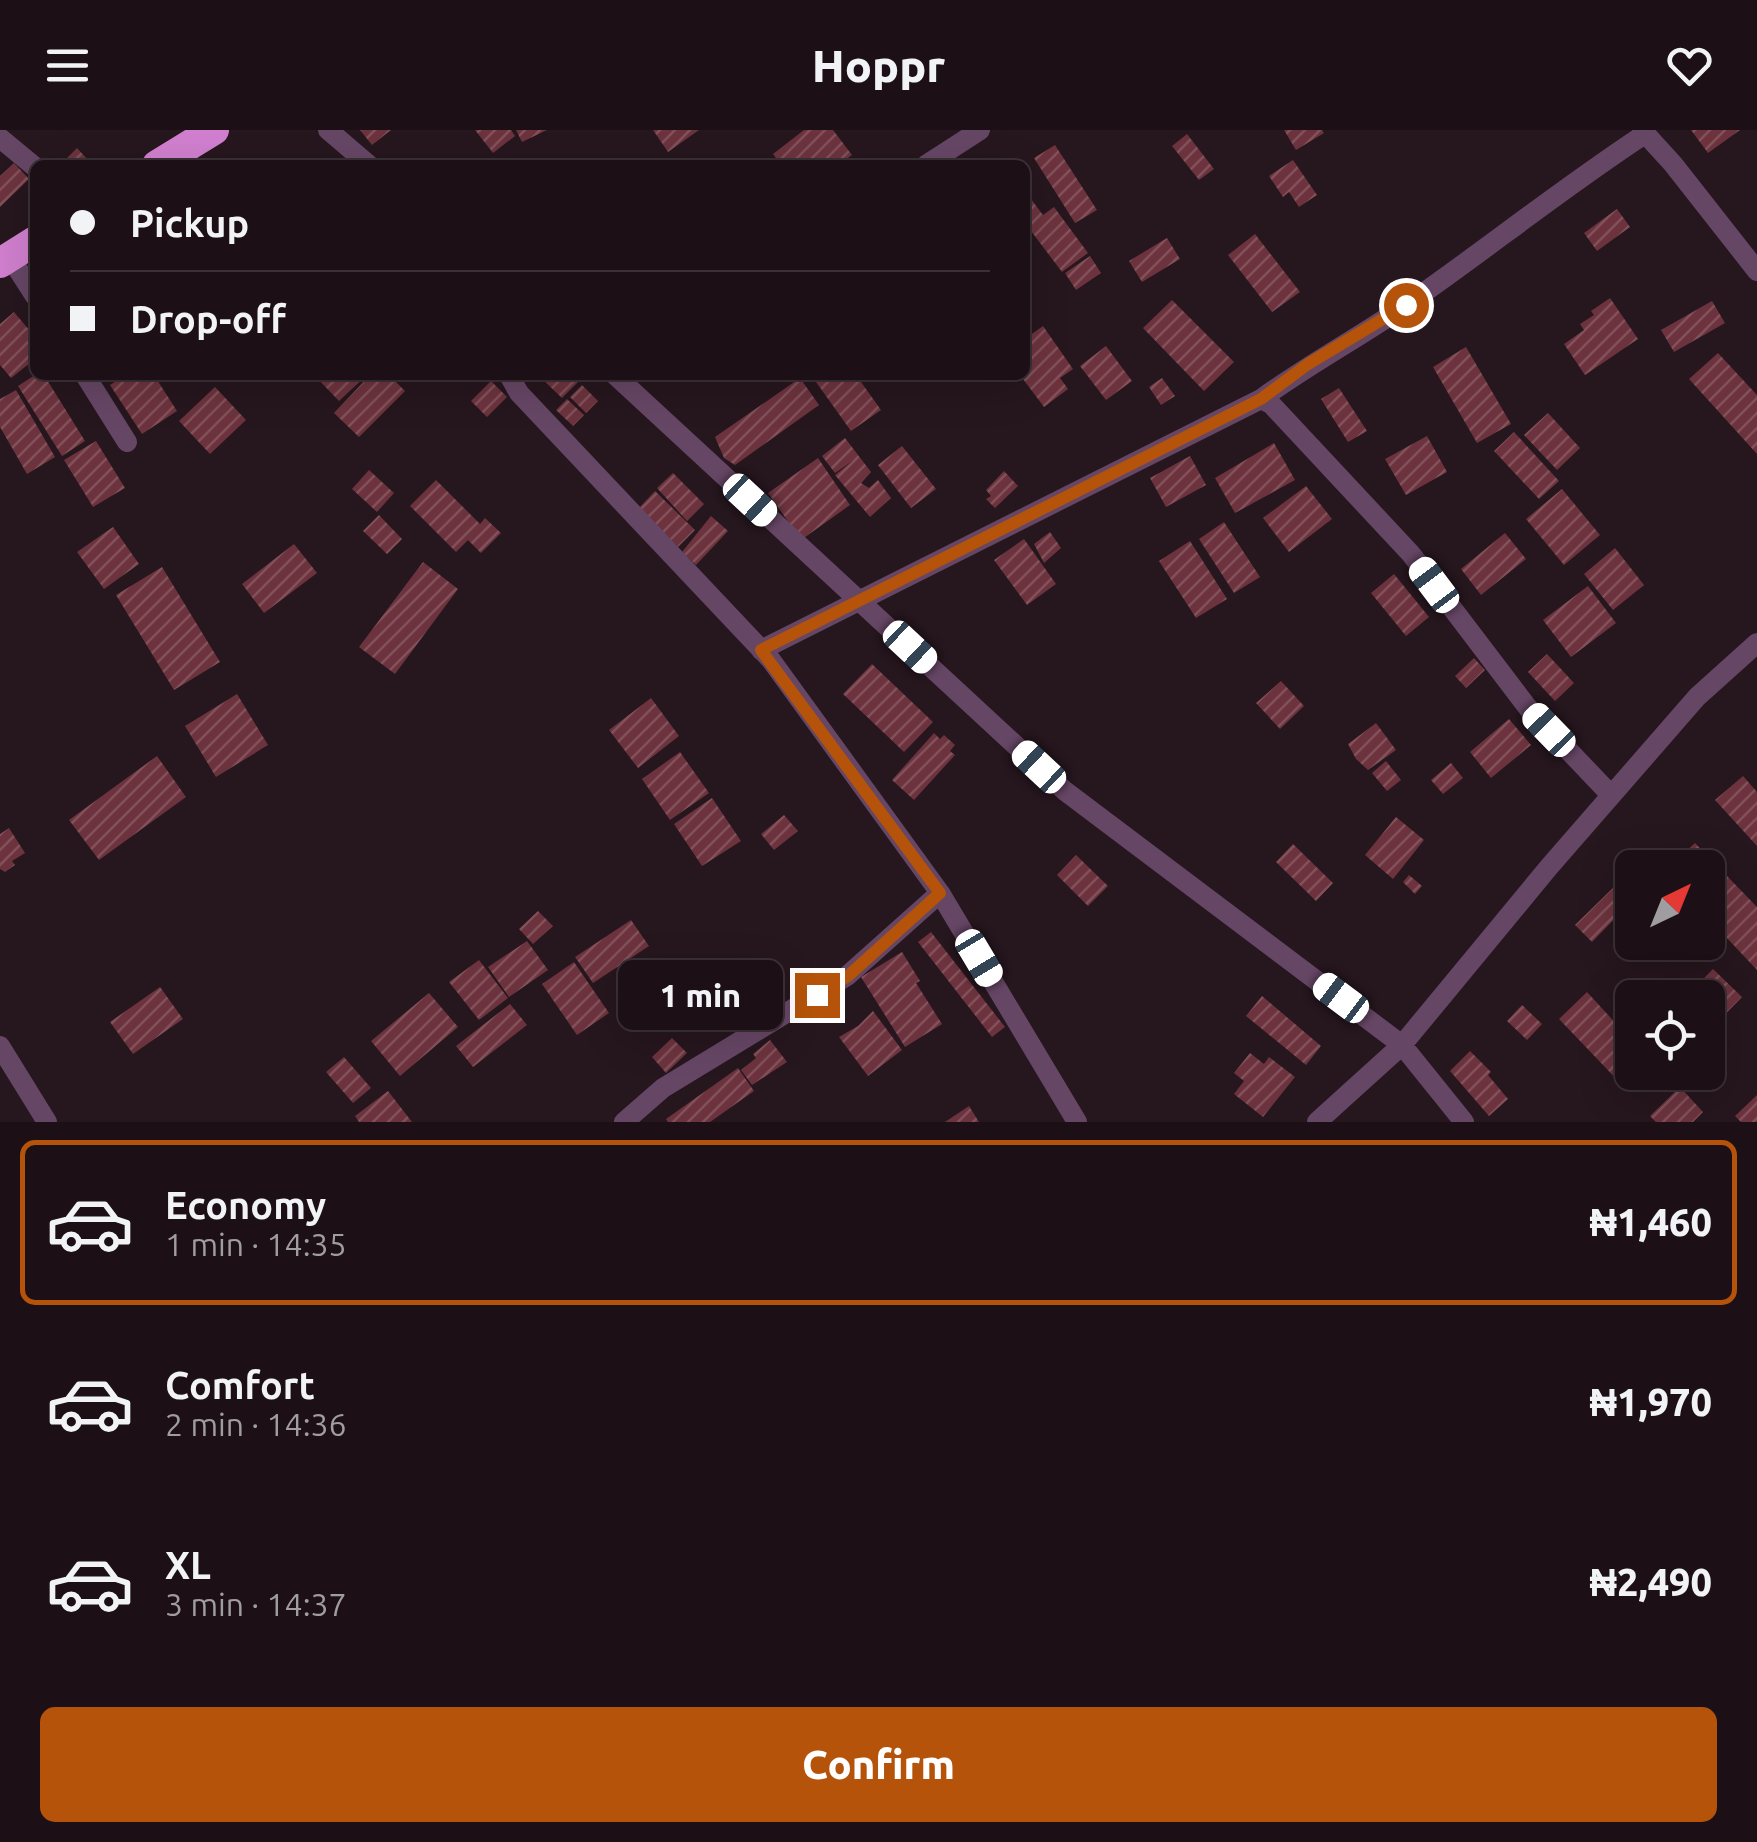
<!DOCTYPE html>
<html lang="en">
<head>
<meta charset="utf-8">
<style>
	:root { --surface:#1c1016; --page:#291e23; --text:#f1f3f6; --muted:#a09da1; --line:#3a3035; --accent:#b45309 }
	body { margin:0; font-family:Ubuntu,sans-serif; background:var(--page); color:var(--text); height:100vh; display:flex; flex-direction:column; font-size:38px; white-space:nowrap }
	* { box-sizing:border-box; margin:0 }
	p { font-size:32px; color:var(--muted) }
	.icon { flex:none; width:55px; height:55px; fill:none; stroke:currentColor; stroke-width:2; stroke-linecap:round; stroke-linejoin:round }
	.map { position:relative; height:992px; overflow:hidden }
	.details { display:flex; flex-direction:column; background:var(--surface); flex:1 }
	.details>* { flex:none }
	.banner { position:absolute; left:30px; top:30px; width:1000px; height:220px; border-radius:15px; box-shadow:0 10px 40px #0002,0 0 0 2px var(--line); display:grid; align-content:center; height:220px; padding:0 40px; background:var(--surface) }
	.needle { width:65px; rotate:43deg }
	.tools { position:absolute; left:1615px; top:720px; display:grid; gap:20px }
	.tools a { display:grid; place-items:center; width:110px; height:110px; border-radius:15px; background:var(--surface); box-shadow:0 10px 40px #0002,0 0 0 2px var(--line); font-size:50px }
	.end { position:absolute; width:45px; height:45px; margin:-22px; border:12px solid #b45309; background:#fff; box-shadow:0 0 0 5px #fff }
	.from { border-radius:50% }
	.bubble { position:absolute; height:70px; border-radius:15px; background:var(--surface); box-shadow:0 10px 40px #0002,0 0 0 2px var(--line); font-size:32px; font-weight:800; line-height:70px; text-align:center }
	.car { position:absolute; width:30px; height:60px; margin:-30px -15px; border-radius:12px; box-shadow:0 0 8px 2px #0007; background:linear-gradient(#fff 24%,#345 0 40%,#fff 0 76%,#345 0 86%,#fff 0) }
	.banner b { display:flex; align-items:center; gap:35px; height:95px; font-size:38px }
	.banner b+b { border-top:2px solid var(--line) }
	.banner i { width:25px; height:25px; background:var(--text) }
	ul { padding:18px 0 0; list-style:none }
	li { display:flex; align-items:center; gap:30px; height:165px; margin:0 20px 15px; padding:0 20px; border:5px solid transparent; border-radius:15px }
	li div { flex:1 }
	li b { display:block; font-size:38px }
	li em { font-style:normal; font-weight:800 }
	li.active { border-color:var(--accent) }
	li>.icon { width:90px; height:90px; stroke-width:1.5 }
	.button { display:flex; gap:20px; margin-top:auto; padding:20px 40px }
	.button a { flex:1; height:115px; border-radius:15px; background:var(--accent); color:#fff; font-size:40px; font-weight:800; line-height:115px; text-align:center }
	header { display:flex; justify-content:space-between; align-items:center; height:130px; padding:0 40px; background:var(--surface); font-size:45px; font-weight:800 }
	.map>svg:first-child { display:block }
	.building { fill:url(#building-hatch) }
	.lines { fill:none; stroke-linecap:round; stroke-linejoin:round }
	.street { stroke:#664665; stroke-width:20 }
	.highway { stroke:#d07fce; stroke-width:30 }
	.route { stroke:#b45309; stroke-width:12 }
</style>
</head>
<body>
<header><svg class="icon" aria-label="menu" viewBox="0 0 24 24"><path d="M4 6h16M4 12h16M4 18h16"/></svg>Hoppr<svg class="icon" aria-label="heart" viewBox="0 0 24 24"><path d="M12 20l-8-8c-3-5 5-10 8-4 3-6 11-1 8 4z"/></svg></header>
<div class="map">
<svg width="1757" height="992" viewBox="0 0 1757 992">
	<defs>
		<pattern id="building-hatch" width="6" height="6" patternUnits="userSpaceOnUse" patternTransform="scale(2.5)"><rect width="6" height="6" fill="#6c333e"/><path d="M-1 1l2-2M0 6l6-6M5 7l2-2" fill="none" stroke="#815059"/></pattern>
	</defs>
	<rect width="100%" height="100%" fill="#26161e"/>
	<path class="building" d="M360,0H391L372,15Z
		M475,0H511L515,6L493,23Z
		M516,0H547L522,12Z
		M653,0H699L668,22Z
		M804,0H833L852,25L838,35H781L773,24Z
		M1284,0H1322L1324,3L1296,20Z
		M1691,0H1740L1708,23Z
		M1187,4L1214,39L1199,50L1172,16Z
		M1055,15L1097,80L1075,93L1034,28Z
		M77,18L87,29L81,35H71L65,30Z
		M1293,30L1317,65L1299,77L1289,62L1283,67L1269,46Z
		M14,33L29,49L0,77V46Z
		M1025,61L1043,85L1054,77L1088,123L1062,142L1025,93Z
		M1617,79L1630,97L1597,121L1584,103Z
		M1255,104L1300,162L1272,182L1228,125Z
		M1167,108L1180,129L1142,152L1129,131Z
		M1090,126L1101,143L1076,160L1065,143Z
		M1610,168L1638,209L1585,245L1564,214L1584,200L1580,194L1594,185L1591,181Z
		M1172,170L1234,232L1204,261L1143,198Z
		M1712,171L1725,193L1674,222L1661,200Z
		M14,182L35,207V229L11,248L0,235V194Z
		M1043,196L1073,239L1060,248L1068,259L1044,277L1020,245H1025V209Z
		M1106,216L1132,251L1106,270L1080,236Z
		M1466,217L1511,294L1477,313L1433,237Z
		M1718,223L1757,265V324L1689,249Z
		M35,245H44L85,311L62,326L18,256Z
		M126,245H154L177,281L142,304L110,255Z
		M314,245H367L339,271Z
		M370,245H389L405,261L359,307L334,283Z
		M538,245H571L578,252L562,268Z
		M811,245H856L881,280L851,301Z
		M800,248L819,275L735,335L724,328L715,307Z
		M1162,248L1175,266L1161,275L1149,257Z
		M491,251L507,267L487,287L471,271Z
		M582,255L598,271L586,283L570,267Z
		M215,257L246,290L210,324L179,291Z
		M1339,258L1367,301L1348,312L1321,269Z
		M16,260L55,327L27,344L0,297V269Z
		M567,269L584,285L573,296L556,280Z
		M1548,283L1580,318L1557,340L1524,305Z
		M1514,302L1559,351L1539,369L1494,321Z
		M1427,306L1447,342L1406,365L1385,329Z
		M845,308L871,342L861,353L869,358L878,350L891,368L870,387L835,345L854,330L835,343L822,326Z
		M96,311L125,358L93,377L64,330Z
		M1274,313L1295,350L1235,383L1215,348Z
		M902,316L936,359L911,378L878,335Z
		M1190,326L1206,355L1166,377L1150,348Z
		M818,328L850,375L801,410L768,363Z
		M369,340L394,363L377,382L352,359Z
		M1004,341L1018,356L995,378L986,369L991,366L986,360Z
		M673,343L704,374L687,391L657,358Z
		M436,350L480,394L485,388L501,403L481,423L468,410L456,422L410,376Z
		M1306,356L1332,389L1289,422L1263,388Z
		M1562,359L1600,405L1564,435L1526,389Z
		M655,361L695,400L678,417L639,378Z
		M379,385L402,409L387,424L363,401Z
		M711,386L728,401L696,435L682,422Z
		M1224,392L1260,447L1234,463L1199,409Z
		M113,397L139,434L104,459L77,422Z
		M1050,402L1061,418L1044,433L1034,414Z
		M1505,403L1526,429L1481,465L1461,439Z
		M1024,409L1056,454L1027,475L994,430Z
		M1190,411L1227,469L1196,488L1159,431Z
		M294,414L317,443L264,483L242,454Z
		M1615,418L1644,455L1613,480L1584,444Z
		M423,432L458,459L395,544L359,517Z
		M162,437L220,532L174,560L116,465Z
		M1394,444L1429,487L1406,506L1371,463Z
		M1588,456L1616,493L1571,527L1543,490Z
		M1547,524L1574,553L1555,571L1528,542Z
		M1474,528L1485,540L1466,558L1455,546Z
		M872,534L933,592L904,622L843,564Z
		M1281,551L1304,576L1280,599L1256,573Z
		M237,564L268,615L216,647L185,596Z
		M651,568L679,606L638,638L609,600Z
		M1509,589L1531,615L1491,648L1470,622Z
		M1376,593L1396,620L1368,640L1356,629L1348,614Z
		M934,603L940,609L944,605L955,615L950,621L955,625L914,670L892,650Z
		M680,622L709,663L670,690L642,649Z
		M157,626L186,667L99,730L69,690Z
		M1386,631L1401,650L1387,661L1372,643Z
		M1451,633L1463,648L1443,664L1431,650Z
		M1743,646L1757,662V716L1715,670Z
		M712,668L741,711L702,736L674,694Z
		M784,685L798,701L774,720L761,704Z
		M1396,687L1424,710L1393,749L1365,725Z
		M9,698L25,723L12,731L15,735L5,742L0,739V704Z
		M1695,713L1757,777V840L1708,788V738H1668Z
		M1293,714L1333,753L1316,771L1276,732Z
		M1076,725L1108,756L1088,776L1057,745Z
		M1409,745L1422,756L1415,764L1403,752Z
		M1618,753L1632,771L1592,812L1575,795Z
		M538,781L553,796L533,814L519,799Z
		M631,790L649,816L593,853L575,827Z
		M931,802L1005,897L992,907L918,812Z
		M527,811L548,840L509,867L488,837Z
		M902,822L920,851L916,853L942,894L905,917L861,847Z
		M479,830L508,868L479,890L449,852Z
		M574,832L609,883L577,905L542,854Z
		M1713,839L1742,867L1708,902V868H1685Z
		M160,857L183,889L133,924L110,892Z
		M1587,862L1632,911V942H1638L1623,956L1559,889Z
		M429,863L458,897L400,946L371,911Z
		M1262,866L1321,916L1306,935L1246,886Z
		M510,874L527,895L473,937L456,916Z
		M1522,875L1542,894L1527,910L1507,891Z
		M873,881L902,920L868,946L839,907L858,896Z
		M672,908L687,923L666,943L652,927Z
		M770,910L787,932L752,955L741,940L756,928L753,924Z
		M1470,921L1491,942L1488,945L1508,969L1489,986L1450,941Z
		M1250,923L1264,934L1269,927L1295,947L1263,987L1234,964L1244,951L1234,943Z
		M344,927L371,958L353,973L326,942Z
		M738,938L754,961L710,992H668L666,989Z
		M1680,957L1703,982L1693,992H1656L1650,986Z
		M388,961L412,992H359L355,986Z
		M1757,965V992H1741L1735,986Z
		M969,976L979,992H945Z"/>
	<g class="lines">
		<path class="street" d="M328,0L369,35
			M1642,0L1673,34L1757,141
			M0,8L35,37
			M926,35L980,0
			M10,127L35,166
			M85,245L127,312
			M509,245L519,263L771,530L940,763L1077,992
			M615,245L1065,661L1402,915L1464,992
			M1261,269L1271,274L1411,424L1528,578L1611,665
			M761,520L1261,269C1309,234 1360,207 1409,173C1488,118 1564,57 1645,4
			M0,916L47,992
			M624,992L663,958L847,846L940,763
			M1317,992L1402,915L1549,737L1697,567L1757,513"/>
		<path class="highway" d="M157,35L214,0
			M0,133L35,111"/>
	</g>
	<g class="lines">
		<path class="route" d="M817,865L848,846L940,763L761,520L1261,269L1308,234L1406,175"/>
	</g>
</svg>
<div class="tools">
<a><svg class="needle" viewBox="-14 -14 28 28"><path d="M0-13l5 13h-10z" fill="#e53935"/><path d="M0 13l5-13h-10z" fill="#a09da1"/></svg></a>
<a><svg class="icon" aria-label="locate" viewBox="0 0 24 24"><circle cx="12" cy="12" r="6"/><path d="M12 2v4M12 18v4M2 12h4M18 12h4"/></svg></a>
</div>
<i class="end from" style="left:1406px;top:175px"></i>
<i class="end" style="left:817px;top:865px"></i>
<div class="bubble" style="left:618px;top:830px;width:165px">1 min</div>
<i class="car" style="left:750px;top:370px;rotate:133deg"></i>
<i class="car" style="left:1434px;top:455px;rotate:323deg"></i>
<i class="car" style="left:910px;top:517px;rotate:133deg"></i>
<i class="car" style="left:1549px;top:600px;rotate:316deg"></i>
<i class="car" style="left:1039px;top:637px;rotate:313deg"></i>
<i class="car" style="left:979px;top:828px;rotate:149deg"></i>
<i class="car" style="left:1341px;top:868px;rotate:307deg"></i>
<div class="banner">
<b><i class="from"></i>Pickup</b>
<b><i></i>Drop-off</b>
</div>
</div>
<section class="details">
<ul>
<li class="active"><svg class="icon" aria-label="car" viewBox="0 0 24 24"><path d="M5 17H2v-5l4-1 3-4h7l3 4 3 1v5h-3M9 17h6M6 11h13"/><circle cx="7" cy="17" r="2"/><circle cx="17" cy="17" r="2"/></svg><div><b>Economy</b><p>1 min · 14:35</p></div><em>₦1,460</em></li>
<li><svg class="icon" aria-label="car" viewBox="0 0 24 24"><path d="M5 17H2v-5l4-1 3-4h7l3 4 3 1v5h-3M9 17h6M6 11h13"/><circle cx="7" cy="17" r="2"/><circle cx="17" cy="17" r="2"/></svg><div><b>Comfort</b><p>2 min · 14:36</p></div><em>₦1,970</em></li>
<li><svg class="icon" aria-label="car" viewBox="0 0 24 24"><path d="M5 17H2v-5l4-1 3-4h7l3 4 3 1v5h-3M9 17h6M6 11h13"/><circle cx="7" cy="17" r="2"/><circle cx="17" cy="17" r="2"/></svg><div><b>XL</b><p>3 min · 14:37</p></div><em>₦2,490</em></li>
</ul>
<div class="button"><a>Confirm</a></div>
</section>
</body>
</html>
